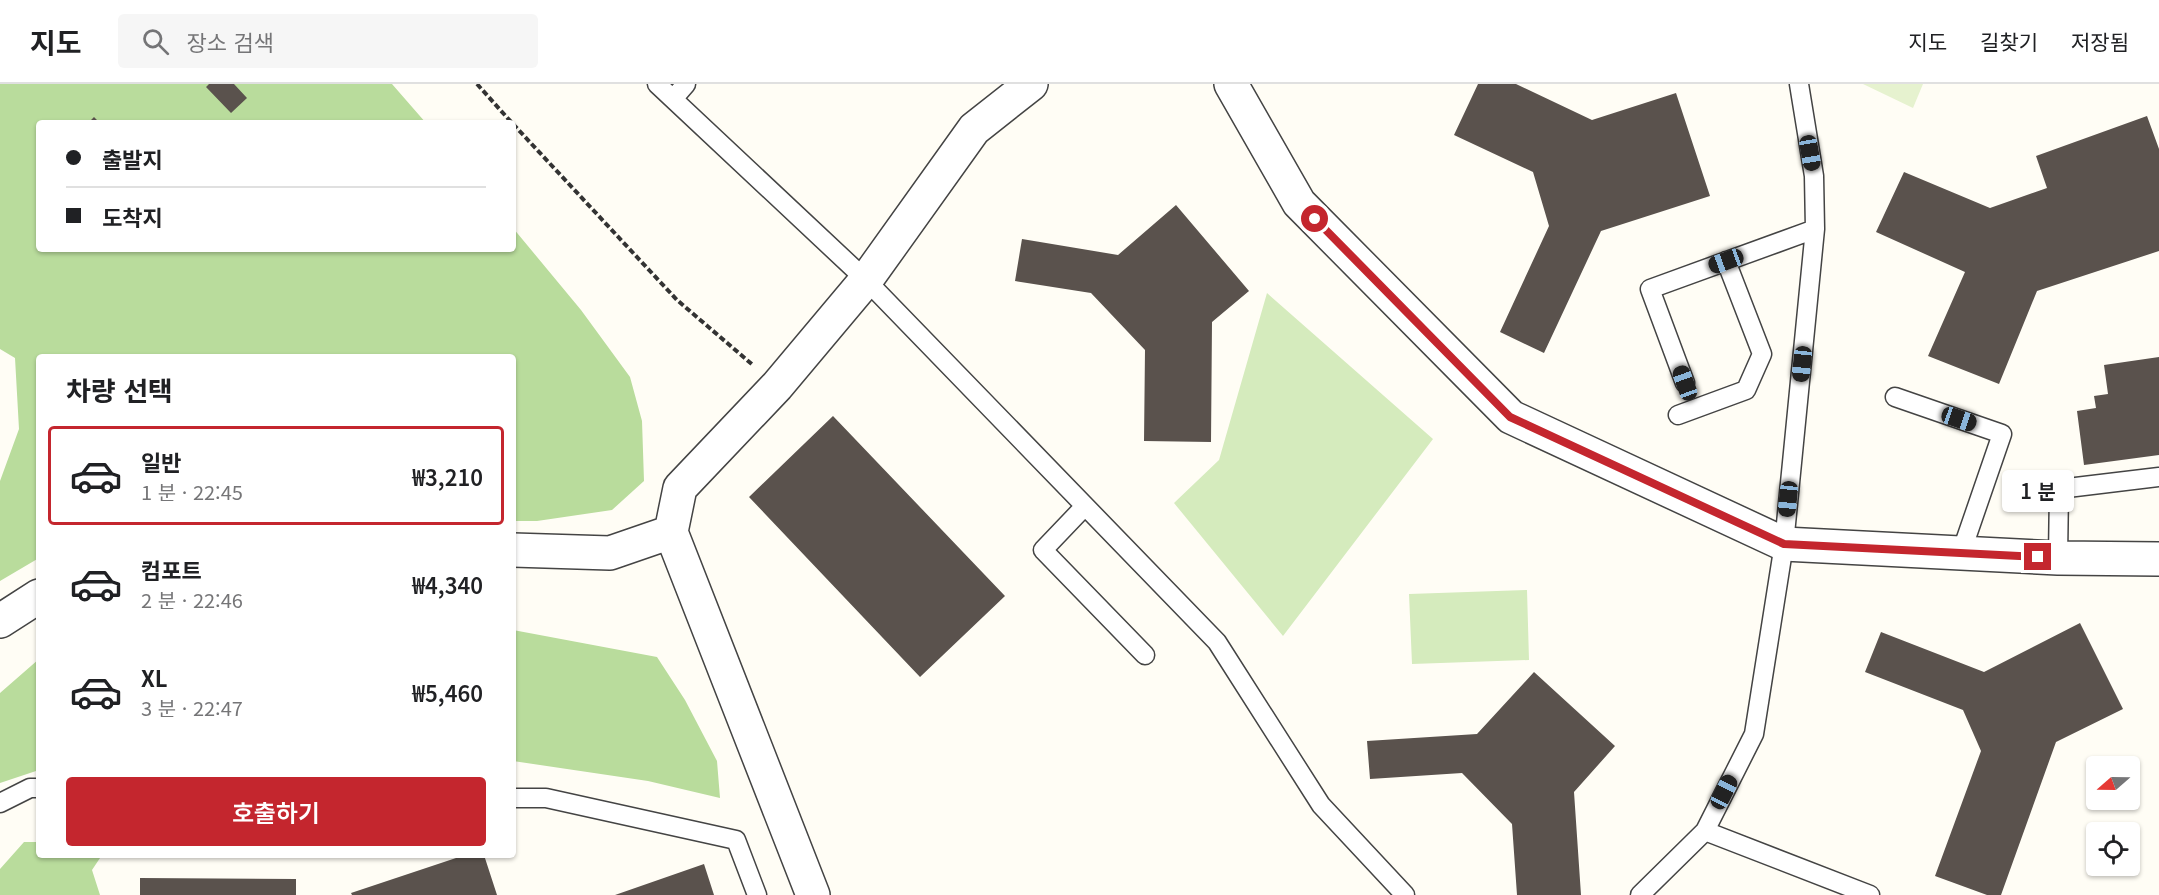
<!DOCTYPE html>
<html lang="ko">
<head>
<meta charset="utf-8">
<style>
	:root { --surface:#fff; --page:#f6f6f6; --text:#202124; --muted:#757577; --line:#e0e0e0; --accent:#c4262e }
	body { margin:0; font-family:Georgia,"Noto Sans KR",serif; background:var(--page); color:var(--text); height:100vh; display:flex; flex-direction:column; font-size:22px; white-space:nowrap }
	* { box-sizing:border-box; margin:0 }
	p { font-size:20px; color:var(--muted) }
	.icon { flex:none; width:33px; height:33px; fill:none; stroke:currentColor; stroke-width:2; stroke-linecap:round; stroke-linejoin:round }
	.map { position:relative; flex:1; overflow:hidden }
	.side { position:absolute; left:36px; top:270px; width:480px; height:504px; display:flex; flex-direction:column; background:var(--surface); border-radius:6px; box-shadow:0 2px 4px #0004 }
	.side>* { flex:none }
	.banner { position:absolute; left:36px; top:36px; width:480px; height:132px; border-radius:6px; box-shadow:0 2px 4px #0004; display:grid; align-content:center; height:132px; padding:0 30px; background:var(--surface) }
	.needle { width:39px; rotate:250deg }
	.controls { position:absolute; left:2086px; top:672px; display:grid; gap:12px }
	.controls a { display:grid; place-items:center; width:54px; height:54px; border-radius:6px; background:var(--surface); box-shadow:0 2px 4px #0004; font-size:30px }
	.end { position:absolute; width:27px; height:27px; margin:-14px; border:8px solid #c4262e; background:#fff; box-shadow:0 0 0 3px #fff }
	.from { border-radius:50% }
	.bubble { position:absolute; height:42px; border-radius:6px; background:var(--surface); box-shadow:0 2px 4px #0004; font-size:20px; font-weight:600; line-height:42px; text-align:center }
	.car { position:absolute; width:18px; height:36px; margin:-18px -9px; border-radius:8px; box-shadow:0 0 4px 2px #0007; background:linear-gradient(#222 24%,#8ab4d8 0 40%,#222 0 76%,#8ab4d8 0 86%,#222 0) }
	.banner b { display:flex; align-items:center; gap:21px; height:57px; font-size:22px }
	.banner b+b { border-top:2px solid var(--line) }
	.banner i { width:15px; height:15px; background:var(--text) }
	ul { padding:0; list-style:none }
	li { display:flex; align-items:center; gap:18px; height:99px; margin:0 12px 9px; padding:0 18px; border:3px solid transparent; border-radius:6px }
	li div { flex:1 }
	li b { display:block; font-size:22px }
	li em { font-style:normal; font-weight:600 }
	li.current { border-color:var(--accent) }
	li>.icon { width:54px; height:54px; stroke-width:1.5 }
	h2 { padding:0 30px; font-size:27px; line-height:72px }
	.cta { display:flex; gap:12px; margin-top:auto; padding:12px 30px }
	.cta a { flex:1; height:69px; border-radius:6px; background:var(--accent); color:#fff; font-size:24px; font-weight:600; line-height:69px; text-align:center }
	header { display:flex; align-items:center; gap:36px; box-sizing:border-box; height:84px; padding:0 30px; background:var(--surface); border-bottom:2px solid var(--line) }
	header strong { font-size:28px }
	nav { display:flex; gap:33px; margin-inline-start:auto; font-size:21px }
	.search { width:420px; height:54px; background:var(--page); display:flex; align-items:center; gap:15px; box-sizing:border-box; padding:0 21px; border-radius:6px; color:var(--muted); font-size:22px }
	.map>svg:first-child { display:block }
	.green { fill:#d5ebbd }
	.forest { fill:#b9dc9c }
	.pitch { fill:#e6f2cf }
	.building { fill:#5a524d }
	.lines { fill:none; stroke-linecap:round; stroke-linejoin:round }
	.lane-casing { stroke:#444; stroke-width:21 }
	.street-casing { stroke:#444; stroke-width:36 }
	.path { stroke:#333; stroke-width:4; stroke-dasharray:6 3; stroke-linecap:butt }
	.lane { stroke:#fff; stroke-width:18 }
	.street { stroke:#fff; stroke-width:33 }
	.route { stroke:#c4262e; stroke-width:8 }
</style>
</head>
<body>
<header>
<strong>지도</strong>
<div class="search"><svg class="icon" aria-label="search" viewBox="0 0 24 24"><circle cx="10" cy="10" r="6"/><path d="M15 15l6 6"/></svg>장소 검색</div>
<nav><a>지도</a><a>길찾기</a><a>저장됨</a></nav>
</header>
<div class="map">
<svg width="2159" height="811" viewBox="0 0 2159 811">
	<rect width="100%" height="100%" fill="#fffdf5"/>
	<path class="green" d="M1267,209L1433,355L1283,552L1174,419L1219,376Z
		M1527,506L1529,576L1412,580L1409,510Z"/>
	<path class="forest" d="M0,0H392L426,39H39V165H513V144L581,226L630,293L642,337L644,397L612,426L537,437H513V273H39V474L0,497V397L19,345L15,274L0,265Z
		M513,546L657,573L685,616L717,677L720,714L648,697L513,677Z
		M39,575V686L0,699V609Z
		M24,758H39V771H102L92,786L100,811H0V785Z"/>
	<path class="pitch" d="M1863,0H1923L1913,24Z"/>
	<path class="building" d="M209,0H234L247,14L231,29L206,3Z
		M1478,0H1516L1592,36L1676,9L1710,112L1601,147L1544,269L1500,248L1549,142L1533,88L1454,51Z
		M2147,32L2159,65V167L2037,207L1999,300L1928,272L1965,188L1876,148L1904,88L1990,124L2047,104L2036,72Z
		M94,33L100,39H88Z
		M1176,121L1249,207L1212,238L1211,358L1144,357L1145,266L1091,209L1015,197L1022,155L1118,171Z
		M2159,273V371L2084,381L2077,327L2096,324L2094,312L2108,310L2104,281Z
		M833,332L1005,512L920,593L749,413Z
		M2080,539L2123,625L2056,658L2001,811H1987L1935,792L1981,667L1963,626L1865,588L1881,548L1984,588Z
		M1534,588L1615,662L1574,708L1581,811H1517L1512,740L1462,689L1370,695L1367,657L1477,650Z
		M465,771H484L497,811H352L351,809Z
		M704,780L714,811H615Z
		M140,794L296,795V811H140Z"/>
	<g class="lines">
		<g class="lane-casing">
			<path id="lane" d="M657,0L866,196L1217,558L1321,721L1405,811
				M673,15L686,0
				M1685,299L1650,205L1815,145
				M1895,313L2002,350L1961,469
				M1678,331L1746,306L1762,270L1726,177
				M1085,422L1043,466L1145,571
				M2058,474L2059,405L2159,393
				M513,714H546L736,756L757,811
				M0,719L30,704H39
				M1705,747L1870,811
				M1640,811L1705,747L1754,650L1784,460L1815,145L1814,92L1799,0"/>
		</g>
		<g class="street-casing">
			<path id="street" d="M1231,0L1299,119L1511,333L1784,460L2058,474L2159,475
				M513,466L610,469L671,448
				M0,537L39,512
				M813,811L671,448L680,404L777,302L866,196L974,45L1031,0"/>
		</g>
		<path class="path" d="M477,0L512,39
			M513,40L677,216L754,282"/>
		<use href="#lane" class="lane"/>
		<use href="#street" class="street"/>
	</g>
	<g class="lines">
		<path class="route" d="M1315,135L1510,333L1784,460L2038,473"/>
	</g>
</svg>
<div class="controls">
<a><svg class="needle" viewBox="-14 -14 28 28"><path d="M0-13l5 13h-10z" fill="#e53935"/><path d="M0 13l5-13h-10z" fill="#757577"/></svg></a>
<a><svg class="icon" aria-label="locate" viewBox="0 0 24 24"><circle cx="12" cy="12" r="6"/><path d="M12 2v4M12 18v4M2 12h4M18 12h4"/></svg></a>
</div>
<i class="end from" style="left:1315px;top:135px"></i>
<i class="end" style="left:2038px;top:473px"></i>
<div class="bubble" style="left:2002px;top:386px;width:72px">1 분</div>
<i class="car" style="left:1810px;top:69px;rotate:170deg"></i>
<i class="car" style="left:1726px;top:177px;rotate:250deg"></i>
<i class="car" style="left:1802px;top:280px;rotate:186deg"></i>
<i class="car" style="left:1685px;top:299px;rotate:340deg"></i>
<i class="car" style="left:1959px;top:335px;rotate:109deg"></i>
<i class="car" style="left:1788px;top:415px;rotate:186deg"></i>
<i class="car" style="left:1724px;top:708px;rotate:27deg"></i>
<div class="banner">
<b><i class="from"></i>출발지</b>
<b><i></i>도착지</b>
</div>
<section class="side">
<h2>차량 선택</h2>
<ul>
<li class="current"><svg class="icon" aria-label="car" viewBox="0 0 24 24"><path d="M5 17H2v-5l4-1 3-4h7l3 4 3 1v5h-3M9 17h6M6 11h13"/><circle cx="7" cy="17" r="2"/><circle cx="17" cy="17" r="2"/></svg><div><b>일반</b><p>1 분 · 22:45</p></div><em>₩3,210</em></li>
<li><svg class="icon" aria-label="car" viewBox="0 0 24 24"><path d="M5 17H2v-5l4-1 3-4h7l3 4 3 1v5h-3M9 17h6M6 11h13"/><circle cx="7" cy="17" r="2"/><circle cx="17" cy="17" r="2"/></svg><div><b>컴포트</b><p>2 분 · 22:46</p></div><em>₩4,340</em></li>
<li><svg class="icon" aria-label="car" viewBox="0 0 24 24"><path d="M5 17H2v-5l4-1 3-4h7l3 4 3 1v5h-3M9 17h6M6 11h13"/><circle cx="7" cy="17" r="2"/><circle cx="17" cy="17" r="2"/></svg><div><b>XL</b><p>3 분 · 22:47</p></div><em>₩5,460</em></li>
</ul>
<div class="cta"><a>호출하기</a></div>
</section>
</div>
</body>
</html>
